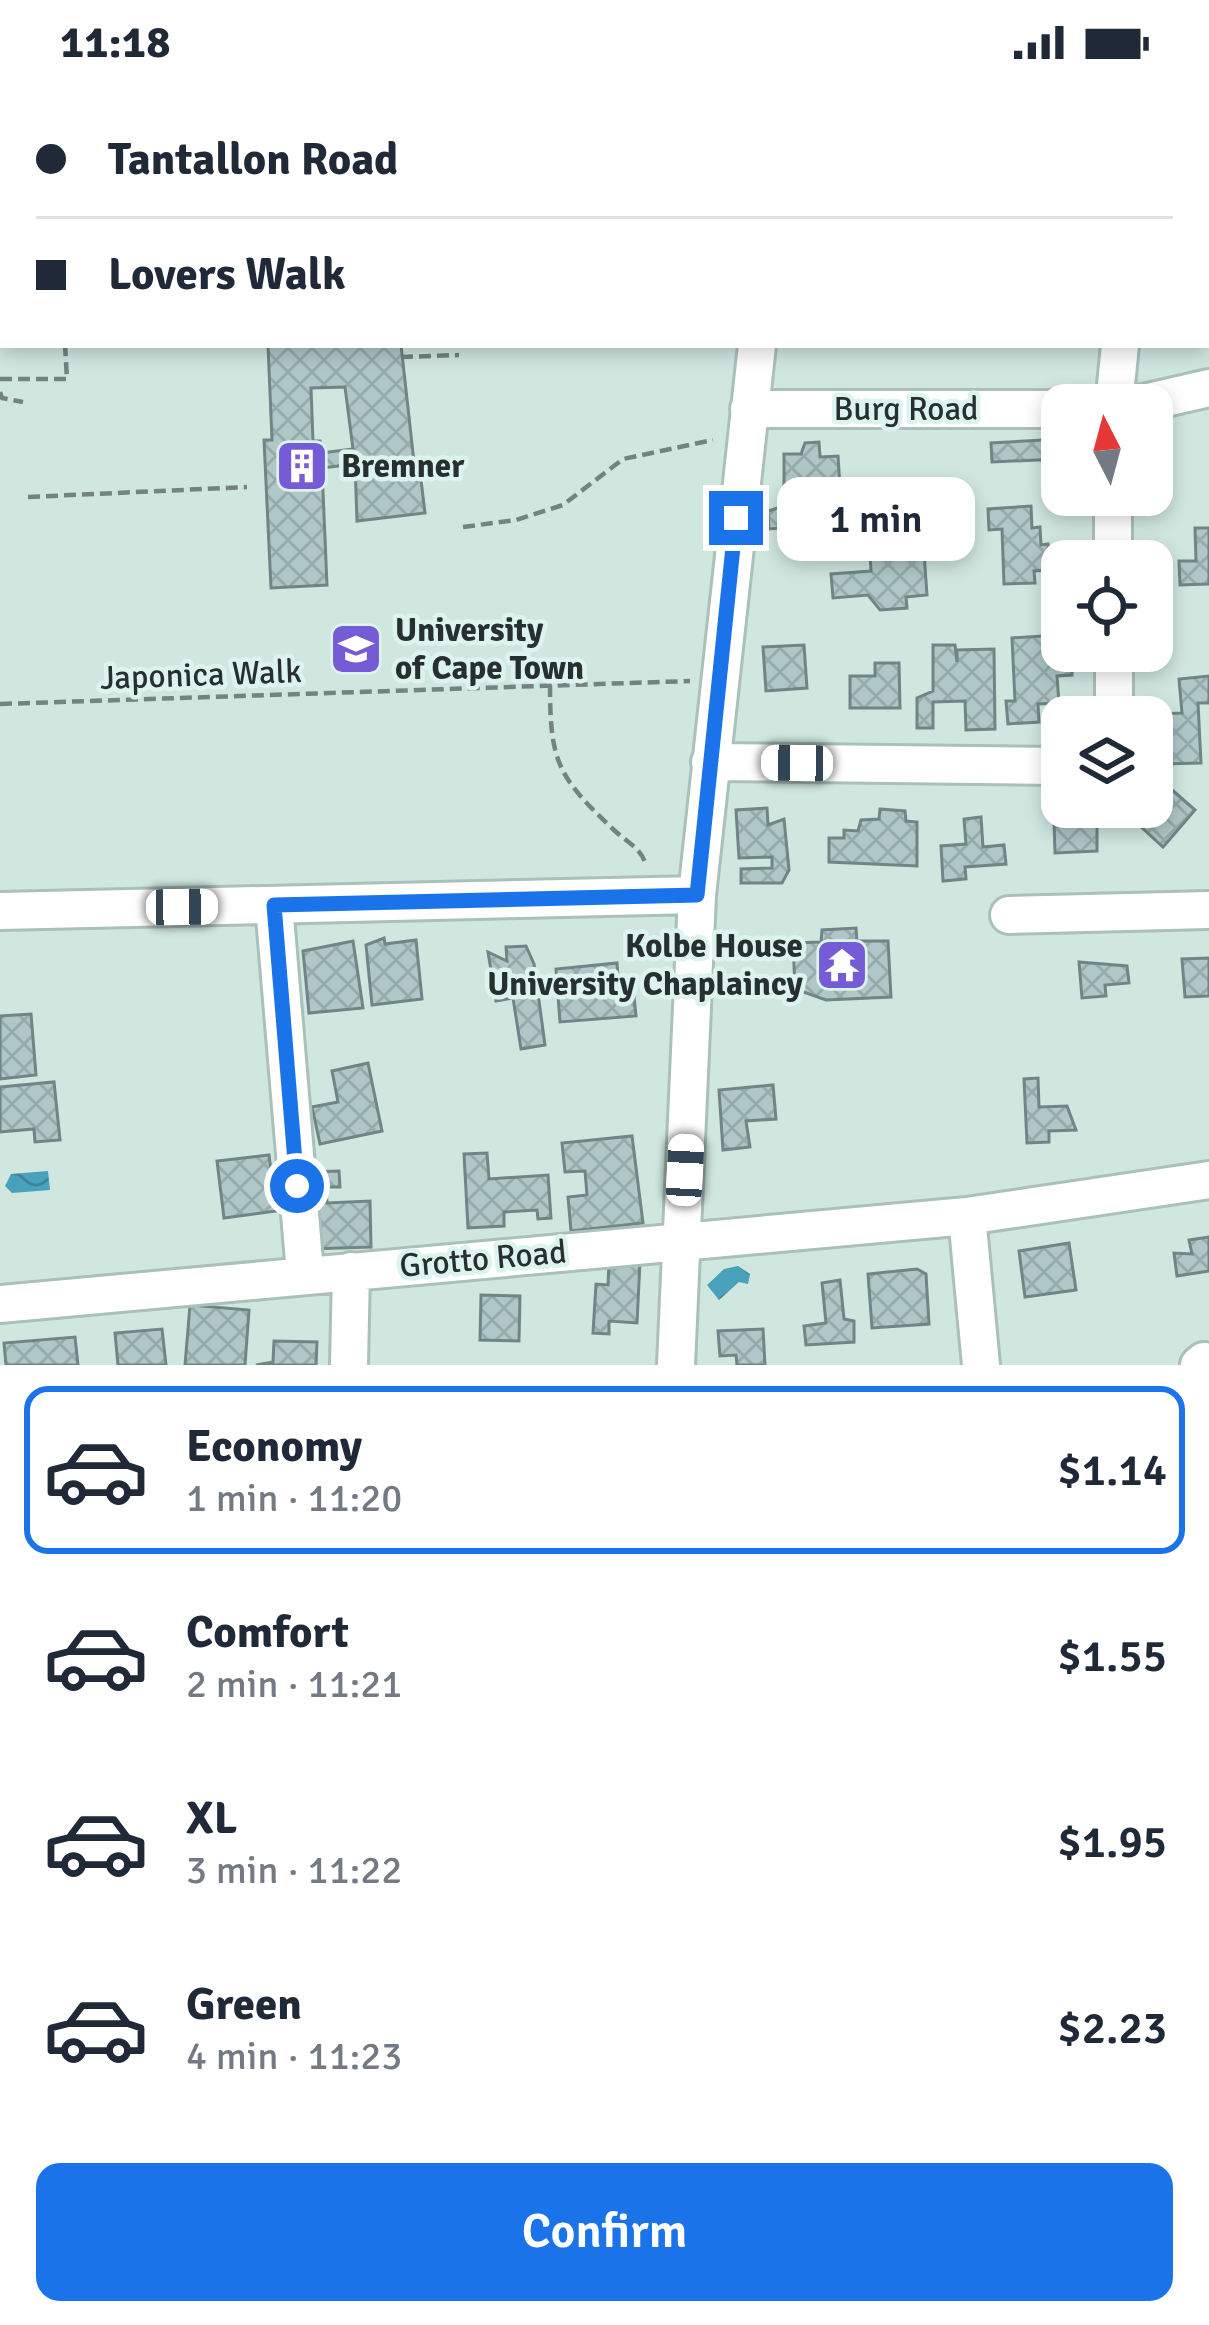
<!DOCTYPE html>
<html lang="en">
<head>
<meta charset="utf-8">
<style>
	:root { --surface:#fff; --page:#f6f6f7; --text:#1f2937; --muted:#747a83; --line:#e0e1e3; --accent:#1a73e8 }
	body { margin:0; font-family:Signika,sans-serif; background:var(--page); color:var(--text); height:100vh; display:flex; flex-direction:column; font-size:45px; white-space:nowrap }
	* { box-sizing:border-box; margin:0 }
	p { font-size:39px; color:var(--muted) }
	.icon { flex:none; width:66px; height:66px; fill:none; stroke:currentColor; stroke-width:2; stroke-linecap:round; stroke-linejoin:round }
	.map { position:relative; height:1281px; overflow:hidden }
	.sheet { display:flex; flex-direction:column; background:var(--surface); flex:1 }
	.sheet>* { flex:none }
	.hud { position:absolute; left:0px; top:0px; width:1209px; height:264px; box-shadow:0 6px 18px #0003; display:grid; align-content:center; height:264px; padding:0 36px; background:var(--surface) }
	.needle { width:78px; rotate:354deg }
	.tools { position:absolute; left:1041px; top:300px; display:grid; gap:24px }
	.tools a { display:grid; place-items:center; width:132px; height:132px; border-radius:24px; background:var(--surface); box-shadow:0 6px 18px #0003; font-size:60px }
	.end { position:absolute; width:54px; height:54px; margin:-27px; border:15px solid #1a73e8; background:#fff; box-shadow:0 0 0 6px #fff }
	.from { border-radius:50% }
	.bubble { position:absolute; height:84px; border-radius:24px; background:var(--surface); box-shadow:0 6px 18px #0003; font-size:39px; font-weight:600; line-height:84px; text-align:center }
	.car { position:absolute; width:36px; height:72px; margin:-36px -18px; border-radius:15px; box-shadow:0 0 9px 3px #0007; background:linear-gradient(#fff 24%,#345 0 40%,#fff 0 76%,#345 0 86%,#fff 0) }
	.hud b { display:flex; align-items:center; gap:42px; height:114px; font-size:45px }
	.hud b+b { border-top:3px solid var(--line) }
	.hud i { width:30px; height:30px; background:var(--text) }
	ul { padding:21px 0 0; list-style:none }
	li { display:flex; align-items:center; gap:36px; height:168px; margin:0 24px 18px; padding:0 12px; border:6px solid transparent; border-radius:24px }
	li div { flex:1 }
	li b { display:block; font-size:45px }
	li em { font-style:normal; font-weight:600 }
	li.on { border-color:var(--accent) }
	li>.icon { width:108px; height:108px; stroke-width:1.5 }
	.button { display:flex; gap:24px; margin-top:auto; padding:24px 36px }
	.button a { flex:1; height:138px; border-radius:24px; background:var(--accent); color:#fff; font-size:48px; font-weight:600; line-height:138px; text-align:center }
	.status { display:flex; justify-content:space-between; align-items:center; height:84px; padding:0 60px; background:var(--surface); direction:ltr }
	.status svg { height:33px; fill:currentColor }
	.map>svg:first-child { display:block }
	.water { fill:url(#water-waves) }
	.building { fill:url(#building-cross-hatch); stroke:#6f8586; stroke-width:3; fill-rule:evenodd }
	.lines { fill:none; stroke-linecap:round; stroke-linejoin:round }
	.minor-casing { stroke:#aac0ba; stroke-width:42 }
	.path { stroke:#73837e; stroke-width:4.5; stroke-dasharray:12 6; stroke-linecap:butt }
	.minor { stroke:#fff; stroke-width:36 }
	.route { stroke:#1a73e8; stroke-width:15 }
	.labels { text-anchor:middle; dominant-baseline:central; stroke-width:9; stroke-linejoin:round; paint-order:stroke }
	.street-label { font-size:33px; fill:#27302e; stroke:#ddf4ee }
	.poi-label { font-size:33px; font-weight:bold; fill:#27302e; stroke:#ddf4ee; text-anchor:start }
</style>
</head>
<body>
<div class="status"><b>11:18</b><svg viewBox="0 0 49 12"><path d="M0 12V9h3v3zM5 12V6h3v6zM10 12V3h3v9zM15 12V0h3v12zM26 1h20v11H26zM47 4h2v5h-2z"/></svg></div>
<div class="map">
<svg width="1209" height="1281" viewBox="0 0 1209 1281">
	<defs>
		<pattern id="water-waves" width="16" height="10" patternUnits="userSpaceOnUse" patternTransform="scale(3)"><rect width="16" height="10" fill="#49a1bc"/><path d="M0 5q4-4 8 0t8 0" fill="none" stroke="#3d8499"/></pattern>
		<pattern id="building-cross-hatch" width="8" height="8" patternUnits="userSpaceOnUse" patternTransform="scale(3)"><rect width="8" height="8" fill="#afc7c8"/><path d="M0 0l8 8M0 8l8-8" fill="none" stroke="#97abac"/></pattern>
	</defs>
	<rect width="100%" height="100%" fill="#d0e7e0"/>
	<path class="water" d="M48,1087L50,1106L12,1109L5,1102L11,1090Z
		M738,1182L750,1190L748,1200L739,1198L719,1216L707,1201L724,1185Z"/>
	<path class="building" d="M1073,0H1171L1073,3Z
		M1206,25H1209V88H1206Z
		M268,261H401L416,396H421L425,429L357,437L355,380L322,384L327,501L271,504L264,356H272ZM345,303L353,365L321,369L320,357H313L311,304Z
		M1059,355V375L992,378L991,359Z
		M819,358L820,373L838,372L842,433L815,435L816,451L795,452L794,443L769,445L768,427L784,422V370H801L805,359Z
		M1031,422L1032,444L1040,443L1041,461L1048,460L1050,486L1034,487L1035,499L1004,500L1002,445L989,446L988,425Z
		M922,440L927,511L906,513L907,524L880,526L868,511L833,514L831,490L871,487L869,451L903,450L906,442Z
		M1195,444H1209V500L1180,501L1179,477H1196Z
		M1057,551L1058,579H1072V591L1057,592L1059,619L1038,620L1039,638L1008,640L1006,617H1015L1012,554Z
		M804,561L807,604L766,607L763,563Z
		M933,561H955L957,578V566L994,565L995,645L966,646L965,617L933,618V644H917V614L933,607Z
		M875,579H899L900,624H850V592H875Z
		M1209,592V619H1198L1201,679L1159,680L1157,630L1182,629L1179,595Z
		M1171,705L1195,726L1163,763L1139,741Z
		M767,724L768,741L784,735L789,786L782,799H741V785L772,784V773L739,774L736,726Z
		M1083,724L1085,735L1097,739V767L1055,769L1054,738H1067L1069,726Z
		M880,725L905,727L906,737L917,738V782L829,778V754H844V746L858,747L861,736L879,735Z
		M981,733L983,763L1004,761L1006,780L965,783L966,795L943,797L941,762L966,760L964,735Z
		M856,844L857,857H888L891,913L826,916L795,905L793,859L821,858L822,846Z
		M384,854L385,860L416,856L422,915L372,921L366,861Z
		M353,857L363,924L309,929L303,867Z
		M526,862L534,880L545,961L521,965L513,914L496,917L488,868L507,877L506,863Z
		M1209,874V912L1185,913L1182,875Z
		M1079,878L1127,882L1129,899L1105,901L1106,912L1082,914Z
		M617,879L619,904L633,902L636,932L560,938L556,885Z
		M31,930L36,991L0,995V932Z
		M368,979L382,1047L320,1060L312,1023L338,1018L332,987Z
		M1038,994L1039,1023L1067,1022L1076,1046L1049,1047V1058L1027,1059L1024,995Z
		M54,998L60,1056L35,1058L34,1045L0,1048V1003Z
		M773,1001L776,1035L746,1037L750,1063L723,1066L719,1006Z
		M632,1052L643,1139L571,1147L568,1113L587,1111L585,1087L565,1088L562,1059Z
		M487,1069L489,1095L548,1091L551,1134L538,1135L537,1126L504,1128V1142L468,1144L464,1070Z
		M269,1071L276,1127L224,1134L217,1077Z
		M339,1087L340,1103H326L327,1119L370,1117L371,1163L310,1165L307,1088Z
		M1209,1153V1187L1177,1192L1174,1169L1192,1170L1189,1156Z
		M1069,1159L1076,1206L1025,1213L1019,1167Z
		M609,1177L640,1178L637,1239L609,1237V1250L593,1249L596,1200L608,1201Z
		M917,1185L926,1190L929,1240L872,1244L868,1190Z
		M840,1196L844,1235L854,1237V1258L806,1261L804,1242L826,1239L822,1199Z
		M481,1211L520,1212L519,1257L480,1256Z
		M190,1221L249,1226L245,1281H185Z
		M162,1245L166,1281H118L115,1249Z
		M763,1245L765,1281H737L736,1271L720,1272L718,1247Z
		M75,1253L78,1281H6L4,1259Z
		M274,1257L317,1258L316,1281H256L273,1278Z"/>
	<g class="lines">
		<g class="minor-casing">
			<path id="minor" d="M99,0V3
				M682,3L686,0
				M726,3L730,0
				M1206,118L1209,115
				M1114,321L1120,261
				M1135,321L1209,304
				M749,325H1062
				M1113,411V477
				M1114,567V633
				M710,678L1062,682
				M274,821L305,1189
				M0,827L697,811
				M1009,831L1209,826
				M967,1132L981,1281
				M0,1220L967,1132L1209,1096
				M349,1281L351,1187
				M676,1281L697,811L757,261
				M1199,1281L1204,1277"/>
		</g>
		<path class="path" d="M184,0L205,3
			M302,0L305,3
			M508,0H521
			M777,0L779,3
			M616,3L618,0
			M630,3L639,0
			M401,273L459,271
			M0,295H67L65,261
			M0,308L2,314L23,318
			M28,413L247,403
			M463,443L516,436L563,421L623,375L713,356
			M550,601C550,679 558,693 615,747C628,759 641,764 646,781
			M0,620L690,597"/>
		<use href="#minor" class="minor"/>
	</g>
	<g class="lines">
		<path class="route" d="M297,1102L274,821L697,811L736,434"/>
	</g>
	<defs>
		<g id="building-square" transform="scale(2.7)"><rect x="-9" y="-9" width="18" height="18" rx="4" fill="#755bd6" stroke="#ddf4ee"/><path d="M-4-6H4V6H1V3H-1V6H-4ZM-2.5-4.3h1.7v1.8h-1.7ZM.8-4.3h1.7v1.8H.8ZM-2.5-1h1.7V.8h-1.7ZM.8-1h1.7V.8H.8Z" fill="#fff"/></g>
		<g id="university-square" transform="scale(2.7)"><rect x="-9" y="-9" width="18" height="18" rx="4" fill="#755bd6" stroke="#ddf4ee"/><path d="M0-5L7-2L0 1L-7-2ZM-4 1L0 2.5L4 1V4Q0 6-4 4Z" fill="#fff"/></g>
		<g id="temple-square" transform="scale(2.7)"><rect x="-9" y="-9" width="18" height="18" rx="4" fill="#755bd6" stroke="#ddf4ee"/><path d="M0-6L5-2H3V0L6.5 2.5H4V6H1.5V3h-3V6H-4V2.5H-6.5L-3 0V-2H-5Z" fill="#fff"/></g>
	</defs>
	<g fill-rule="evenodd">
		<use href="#building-square" x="302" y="382"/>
		<use href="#university-square" x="356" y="565"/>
		<use href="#temple-square" x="842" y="881"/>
	</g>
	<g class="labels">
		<g class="street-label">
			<text x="906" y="325">Burg Road</text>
			<text transform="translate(201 591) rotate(-2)">Japonica Walk</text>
			<text transform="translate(483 1175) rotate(-5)">Grotto Road</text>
		</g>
		<g class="poi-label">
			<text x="341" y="382">Bremner</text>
			<text x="395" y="546">University<tspan x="395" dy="38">of Cape Town</tspan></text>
			<text x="803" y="862" text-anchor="end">Kolbe House<tspan x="803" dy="38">University Chaplaincy</tspan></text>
		</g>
	</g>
</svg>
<div class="tools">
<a><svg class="needle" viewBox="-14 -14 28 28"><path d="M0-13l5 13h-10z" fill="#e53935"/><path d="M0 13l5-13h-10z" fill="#747a83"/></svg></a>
<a><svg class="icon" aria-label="locate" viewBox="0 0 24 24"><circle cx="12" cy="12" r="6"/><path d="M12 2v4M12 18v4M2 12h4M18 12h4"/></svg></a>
<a><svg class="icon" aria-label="layers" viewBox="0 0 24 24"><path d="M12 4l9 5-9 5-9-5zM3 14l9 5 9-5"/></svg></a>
</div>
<i class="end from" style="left:297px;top:1102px"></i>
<i class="end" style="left:736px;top:434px"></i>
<div class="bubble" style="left:777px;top:393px;width:198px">1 min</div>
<i class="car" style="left:797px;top:679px;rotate:271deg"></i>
<i class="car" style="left:182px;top:823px;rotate:89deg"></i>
<i class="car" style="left:685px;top:1086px;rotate:3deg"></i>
<div class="hud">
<b><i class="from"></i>Tantallon Road</b>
<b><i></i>Lovers Walk</b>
</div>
</div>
<section class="sheet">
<ul>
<li class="on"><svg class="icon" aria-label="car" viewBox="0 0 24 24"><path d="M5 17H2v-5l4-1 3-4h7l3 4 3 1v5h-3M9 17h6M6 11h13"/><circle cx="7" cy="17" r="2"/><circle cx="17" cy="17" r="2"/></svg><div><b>Economy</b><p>1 min · 11:20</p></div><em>$1.14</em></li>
<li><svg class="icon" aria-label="car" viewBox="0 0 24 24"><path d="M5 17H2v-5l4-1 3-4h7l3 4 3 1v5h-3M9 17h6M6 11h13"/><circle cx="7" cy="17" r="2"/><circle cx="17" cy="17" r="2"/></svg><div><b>Comfort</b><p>2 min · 11:21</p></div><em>$1.55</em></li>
<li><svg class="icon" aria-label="car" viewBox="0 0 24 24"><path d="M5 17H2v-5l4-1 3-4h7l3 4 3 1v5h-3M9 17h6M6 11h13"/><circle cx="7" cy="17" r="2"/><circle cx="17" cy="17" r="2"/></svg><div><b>XL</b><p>3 min · 11:22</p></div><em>$1.95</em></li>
<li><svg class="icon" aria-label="car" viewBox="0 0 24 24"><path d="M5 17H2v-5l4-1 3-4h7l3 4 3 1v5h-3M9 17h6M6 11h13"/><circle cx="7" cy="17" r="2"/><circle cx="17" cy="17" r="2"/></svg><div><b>Green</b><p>4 min · 11:23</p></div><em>$2.23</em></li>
</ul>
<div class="button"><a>Confirm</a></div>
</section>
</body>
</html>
